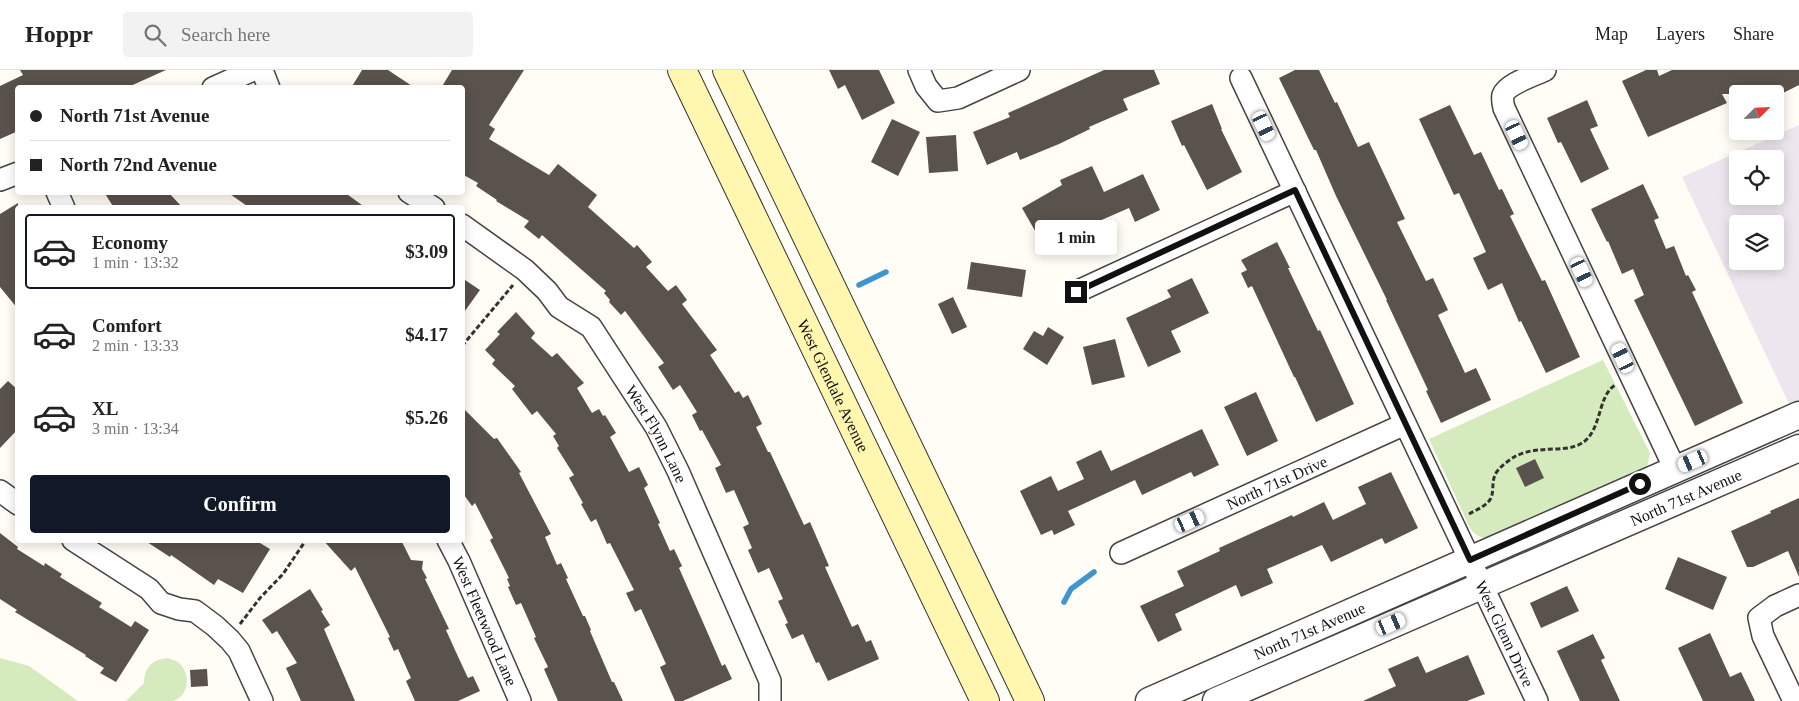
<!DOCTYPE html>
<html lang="en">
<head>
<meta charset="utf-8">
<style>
	:root { --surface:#fff; --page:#f2f2f2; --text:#222; --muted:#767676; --line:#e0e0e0; --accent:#111827 }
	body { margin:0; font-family:"Times New Roman",serif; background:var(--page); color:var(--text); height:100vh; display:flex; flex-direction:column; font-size:19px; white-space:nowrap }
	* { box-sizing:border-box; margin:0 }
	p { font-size:16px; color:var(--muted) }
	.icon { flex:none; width:28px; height:28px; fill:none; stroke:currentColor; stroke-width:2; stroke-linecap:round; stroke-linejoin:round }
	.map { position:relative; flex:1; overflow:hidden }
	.details { position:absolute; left:15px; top:135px; width:450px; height:338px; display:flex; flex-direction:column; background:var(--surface); border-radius:5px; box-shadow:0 2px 12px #0003 }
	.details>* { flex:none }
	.banner { position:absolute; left:15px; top:15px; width:450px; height:110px; border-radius:5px; box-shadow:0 2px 12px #0003; display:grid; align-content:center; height:110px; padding:0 15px; background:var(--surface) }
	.needle { width:32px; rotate:66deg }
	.tools { position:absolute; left:1729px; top:15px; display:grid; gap:10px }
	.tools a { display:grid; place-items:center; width:55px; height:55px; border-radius:5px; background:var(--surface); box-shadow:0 2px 12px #0003; font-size:25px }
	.end { position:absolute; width:22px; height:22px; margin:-11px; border:6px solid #111; background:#fff; box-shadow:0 0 0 2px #fff }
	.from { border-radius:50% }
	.bubble { position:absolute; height:35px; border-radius:5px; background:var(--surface); box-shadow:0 2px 12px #0003; font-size:16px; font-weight:700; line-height:35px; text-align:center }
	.car { position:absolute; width:15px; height:30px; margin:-15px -8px; border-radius:6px; box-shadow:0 0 4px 1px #0007; background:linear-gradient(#fff 24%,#345 0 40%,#fff 0 76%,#345 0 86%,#fff 0) }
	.banner b { display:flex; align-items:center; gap:18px; height:48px; font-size:19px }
	.banner b+b { border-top:1px solid var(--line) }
	.banner i { width:12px; height:12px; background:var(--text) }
	ul { padding:9px 0 0; list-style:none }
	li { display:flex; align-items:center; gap:15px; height:75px; margin:0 10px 8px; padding:0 5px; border:2px solid transparent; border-radius:5px }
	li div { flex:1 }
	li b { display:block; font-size:19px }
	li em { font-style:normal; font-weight:700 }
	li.current { border-color:var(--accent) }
	li>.icon { width:45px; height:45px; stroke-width:1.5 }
	.button { display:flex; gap:10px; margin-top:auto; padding:10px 15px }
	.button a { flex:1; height:58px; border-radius:5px; background:var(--accent); color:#fff; font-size:20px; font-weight:700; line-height:58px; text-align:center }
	header { display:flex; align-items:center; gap:30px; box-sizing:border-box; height:70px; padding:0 25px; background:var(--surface); border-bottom:1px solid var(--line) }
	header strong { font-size:24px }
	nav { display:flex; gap:28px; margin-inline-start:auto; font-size:18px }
	.search { width:350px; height:45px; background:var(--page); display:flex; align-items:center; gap:12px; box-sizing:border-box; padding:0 18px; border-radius:5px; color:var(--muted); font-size:19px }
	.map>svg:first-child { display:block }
	.industrial { fill:#eee6ef; fill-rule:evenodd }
	.green { fill:#d5ebbd }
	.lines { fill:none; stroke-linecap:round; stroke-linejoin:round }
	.stream { stroke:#3f96cf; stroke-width:5.5 }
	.building { fill:#5a524d }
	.minor-casing { stroke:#444; stroke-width:24 }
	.tertiary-casing { stroke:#444; stroke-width:29 }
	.secondary-casing { stroke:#333; stroke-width:30 }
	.path { stroke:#333; stroke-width:3; stroke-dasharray:5 2.5; stroke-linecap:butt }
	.minor { stroke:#fff; stroke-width:21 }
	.tertiary { stroke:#fff; stroke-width:26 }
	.secondary { stroke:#fff6b0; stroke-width:28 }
	.route { stroke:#111; stroke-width:6 }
	.labels { text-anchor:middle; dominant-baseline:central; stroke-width:5; stroke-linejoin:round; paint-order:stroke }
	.street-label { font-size:16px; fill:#111; stroke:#fff }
</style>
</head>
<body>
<header>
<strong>Hoppr</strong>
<div class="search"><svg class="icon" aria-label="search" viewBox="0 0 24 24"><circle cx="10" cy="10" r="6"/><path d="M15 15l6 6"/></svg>Search here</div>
<nav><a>Map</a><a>Layers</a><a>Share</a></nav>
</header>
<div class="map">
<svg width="1799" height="631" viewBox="0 0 1799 631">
	<rect width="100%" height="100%" fill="#fffdf5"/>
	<path class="industrial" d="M1799,55V335L1791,338L1682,107ZM1738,89H1775V126H1738ZM1738,154H1775V191H1738Z"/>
	<path class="green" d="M1603,290L1650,383L1647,398L1489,468C1480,468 1476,466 1470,458L1429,369Z
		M0,588L29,596L78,631H0Z
		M168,588C173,590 178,591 181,595C191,606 188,627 173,631C161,631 138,631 126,631L144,613C144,598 152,589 168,588Z"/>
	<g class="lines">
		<path class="stream" d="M859,215L886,202
			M1064,532L1071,519L1094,502"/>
	</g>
	<path class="building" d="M20,0H166L126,18H18V61L0,69V16L23,5Z
		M362,0H388L415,18H351Z
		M452,0H524L489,55L495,59L489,69L549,105L558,94L597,125L588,137L634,178L637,175L652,192L646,197L668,221L676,215L687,230L682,234L717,280L710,285L735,323L739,321L743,328L748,325L762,354L756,357L768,382H770L804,455L810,452L829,496L825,497L852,557L858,554L866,572L871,570L879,589L828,611L819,592L816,593L803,564L792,569L785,554L788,553L778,531L783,529L769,498L758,503L748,480L752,478L743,457L749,454L734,420L726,423L715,398L721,395L702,360L700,361L692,345L697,342L680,315L673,320L658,297L664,293L625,241L621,245L609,232L610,230L604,223L606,221L542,165L539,169L524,157L529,151L496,131L497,130L476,116L478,113L462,104V18H441Z
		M829,0H879L895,33L862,50L845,15L838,19Z
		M1104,0H1154L1160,14L1123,29L1128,40L1089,57L1090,59L1059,74L1020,90L1017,82L987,95L973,62L1010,47L1008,43Z
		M1295,0H1319L1335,33L1337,32L1358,77L1369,72L1405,149L1397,152L1426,211L1433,208L1448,240L1438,245L1465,303L1476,298L1491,330L1441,353L1426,321L1428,320L1386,230H1387L1336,126L1316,80H1314L1279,8Z
		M1646,0H1657L1659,6L1672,0H1799V15L1781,24H1722L1727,33L1648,67L1622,11Z
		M1587,30L1598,56L1590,59L1609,99L1581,113L1561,72L1558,73L1547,48Z
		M1212,34L1222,59H1221L1242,102L1207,120L1184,75L1182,76L1171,51Z
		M1450,35L1474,85L1481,82L1499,120L1502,119L1514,144L1510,146L1542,211L1545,210L1580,287L1546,303L1521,251L1519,252L1502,213L1488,220L1473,188L1486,182L1459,123L1454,125L1419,49Z
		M892,49L920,62L898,106L871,92Z
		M956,65L958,101L929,103L926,67Z
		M1092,96L1104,122L1143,104L1160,140L1135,152L1129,138L1081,159L1078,152L1042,173L1022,138L1062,115L1060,110Z
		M1643,114L1659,148L1654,150L1666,179L1674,176L1686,206L1688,205L1696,220L1692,222L1743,333L1695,356L1634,230L1644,225L1633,199L1622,204L1608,171L1607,172L1591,139Z
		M104,122H168L183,138H114Z
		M227,122H344L366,138H250Z
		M18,133V239L0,217V144Z
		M1277,172L1290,198H1288L1318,261L1320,260L1354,334L1316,352L1295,307H1294L1252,216L1248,218L1241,203L1247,200L1241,190Z
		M971,192L1026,200L1022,227L967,219Z
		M462,208L480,220L462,245Z
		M1192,208L1209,243L1171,261L1181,282L1148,297L1126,248L1171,227L1167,220Z
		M953,227L967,257L952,264L938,234Z
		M516,242L535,263L531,268L552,287L557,283L584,313L577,318L592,343L599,339L603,346L605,345L616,363L610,367L629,402L639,397L648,415L644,418L660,453L658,454L670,481L674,479L682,496L679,498L702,550L722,596L725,594L732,609L683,631H675L660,597L666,594L641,539L635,542L626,523L634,520L610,473L607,474L596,449L591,452L581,434L583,433L569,408L574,405L557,378L559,376L553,366L556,364L537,341L532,345L512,319L515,316L492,294L495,290L485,280L500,264L497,262Z
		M1048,257L1064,267L1047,295L1023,279L1034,261L1043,266Z
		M1115,269L1125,307L1092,315L1083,277Z
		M8,311L18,320V359L0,378V319Z
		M1256,322L1278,371L1247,386L1224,337Z
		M462,337L494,369L497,368L521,402L519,403L551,464L545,467L557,495L561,493L568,508L566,509L583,546H585L591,560L590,561L612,612H614L623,631H558L544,599L548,597L534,568L536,567L521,533L516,535L508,517L510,516L507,509L509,508L490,470L493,468L475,433L472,436L462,422Z
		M1202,359L1219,395L1194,407L1191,402L1142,425L1135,410L1068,441L1075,455L1054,465L1052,460L1041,465L1020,421L1051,406L1058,421L1084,409L1076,392L1101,380L1111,401Z
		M1535,389L1544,408L1525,417L1516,398Z
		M1391,402L1418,458L1385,474L1382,468L1331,492L1322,475L1267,499L1273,513L1241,527L1236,515L1175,544L1182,560L1158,572L1140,536L1184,516L1177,501L1220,481L1219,478L1292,445L1293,447L1324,432L1333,450L1366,434L1358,417Z
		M1799,428V507L1788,481L1753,497H1747L1731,461L1771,443L1770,441Z
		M0,463L18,477L17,479L44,496L45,493L62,504L60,507L102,533L99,537L131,557L135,551L149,560L116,612L100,603L104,598L85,586L86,585L15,542L17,540L0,529Z
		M144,470H255L270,479L243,523L218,509L214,515L171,485L170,487Z
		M323,470H401L411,490L423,491L422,499L427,508L425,509L449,559L446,560L455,580L468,608L473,606L480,621L458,631H415L406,611L411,608L398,579L394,581L388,568L390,567L355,497L351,501Z
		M1678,487L1727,507L1713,540L1665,519Z
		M1567,516L1579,541L1541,558L1530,533Z
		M310,519L323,540L321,541L330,555L324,559L355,631H301L286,598L297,593L277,561L272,564L262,550Z
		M1710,563L1730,607L1741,602L1755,631H1703L1678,578Z
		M1593,564L1605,588L1601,590L1620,631H1580L1557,581Z
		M1468,585L1485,624L1467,631H1363L1396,616L1388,599L1418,586L1426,603Z
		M207,599L208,616L191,617L190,600Z"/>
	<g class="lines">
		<g class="minor-casing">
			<g id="minor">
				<path d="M262,0L269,18"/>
				<path d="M919,0L926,16L938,31L958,28L1019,0"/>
				<path d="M1545,0C1535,5 1507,14 1503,25C1502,29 1503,34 1504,38L1675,399"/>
				<path id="s1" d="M1241,8L1537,631"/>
				<path d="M213,18L253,0"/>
				<path d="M0,110L18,103"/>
				<path d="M57,122L64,138"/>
				<path d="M409,122L434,138"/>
				<path id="s2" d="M462,155L525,200L547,221L559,237L591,257L656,357L678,401L770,611V631"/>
				<path d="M1076,222L1295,121"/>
				<path d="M0,421L18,434"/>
				<path d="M73,470L149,519L161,533L179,539L195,541L215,556L230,570L239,581L262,631"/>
				<path id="s3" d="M448,470L459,491L520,631"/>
				<path id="s4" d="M1121,483L1405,354"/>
				<path d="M1794,631L1763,566L1759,548L1775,536L1799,525"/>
			</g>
		</g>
		<g class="tertiary-casing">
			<g id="tertiary">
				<path id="s5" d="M1149,631L1799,345"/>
				<path id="s6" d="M1216,631L1799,378"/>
			</g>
		</g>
		<g class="secondary-casing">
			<g id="secondary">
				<path id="s7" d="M682,0L985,631"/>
				<path d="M727,0L1030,631"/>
			</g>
		</g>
		<path class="path" d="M462,276L513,215
			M1469,444C1476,440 1484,437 1489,431C1495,424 1491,414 1495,405C1498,398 1508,391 1514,387C1522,383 1532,380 1540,380C1555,378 1572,381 1585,371C1602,356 1598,326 1615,315
			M240,554L260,528L283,504L306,470"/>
		<use href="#minor" class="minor"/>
		<use href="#tertiary" class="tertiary"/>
		<use href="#secondary" class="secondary"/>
	</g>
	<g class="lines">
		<path class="route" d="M1076,222L1295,120L1470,490L1640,414"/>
	</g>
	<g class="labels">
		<g class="street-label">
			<text stroke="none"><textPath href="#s7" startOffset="350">West Glendale Avenue</textPath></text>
			<text stroke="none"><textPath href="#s2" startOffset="291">West Flynn Lane</textPath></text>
			<text stroke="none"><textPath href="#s4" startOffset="171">North 71st Drive</textPath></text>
			<text stroke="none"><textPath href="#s6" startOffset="512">North 71st Avenue</textPath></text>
			<text stroke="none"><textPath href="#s3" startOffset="89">West Fleetwood Lane</textPath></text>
			<text stroke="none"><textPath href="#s5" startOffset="175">North 71st Avenue</textPath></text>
			<text stroke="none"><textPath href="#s1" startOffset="615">West Glenn Drive</textPath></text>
		</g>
	</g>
</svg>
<div class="tools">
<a><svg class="needle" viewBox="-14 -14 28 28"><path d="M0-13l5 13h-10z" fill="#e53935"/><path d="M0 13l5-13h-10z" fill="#767676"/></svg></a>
<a><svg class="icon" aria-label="locate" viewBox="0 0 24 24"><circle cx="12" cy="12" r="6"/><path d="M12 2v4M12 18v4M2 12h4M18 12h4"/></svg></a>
<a><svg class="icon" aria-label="layers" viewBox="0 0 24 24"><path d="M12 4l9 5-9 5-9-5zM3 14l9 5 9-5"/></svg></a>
</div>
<i class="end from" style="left:1640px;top:414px"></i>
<i class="end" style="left:1076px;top:222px"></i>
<div class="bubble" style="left:1035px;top:150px;width:82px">1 min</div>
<i class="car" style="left:1264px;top:56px;rotate:155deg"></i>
<i class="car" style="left:1517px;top:65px;rotate:155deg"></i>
<i class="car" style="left:1582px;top:202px;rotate:155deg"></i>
<i class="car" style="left:1623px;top:288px;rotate:335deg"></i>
<i class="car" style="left:1693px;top:391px;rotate:247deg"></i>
<i class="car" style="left:1190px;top:451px;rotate:66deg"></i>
<i class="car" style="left:1391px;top:554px;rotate:67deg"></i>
<div class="banner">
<b><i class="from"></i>North 71st Avenue</b>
<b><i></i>North 72nd Avenue</b>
</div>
<section class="details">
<ul>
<li class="current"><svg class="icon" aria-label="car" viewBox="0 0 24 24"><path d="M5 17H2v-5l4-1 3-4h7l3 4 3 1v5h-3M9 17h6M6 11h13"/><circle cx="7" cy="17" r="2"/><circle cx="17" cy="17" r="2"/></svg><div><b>Economy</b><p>1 min · 13:32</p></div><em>$3.09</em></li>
<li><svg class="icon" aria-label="car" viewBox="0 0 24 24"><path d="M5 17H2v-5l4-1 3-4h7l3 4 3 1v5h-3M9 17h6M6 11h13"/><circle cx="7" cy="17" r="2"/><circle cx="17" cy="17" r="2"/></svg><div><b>Comfort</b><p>2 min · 13:33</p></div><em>$4.17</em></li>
<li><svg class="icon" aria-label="car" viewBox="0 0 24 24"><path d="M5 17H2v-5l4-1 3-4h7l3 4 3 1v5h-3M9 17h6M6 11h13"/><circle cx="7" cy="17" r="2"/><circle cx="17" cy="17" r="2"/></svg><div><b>XL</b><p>3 min · 13:34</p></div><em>$5.26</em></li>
</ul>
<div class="button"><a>Confirm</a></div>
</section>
</div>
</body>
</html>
